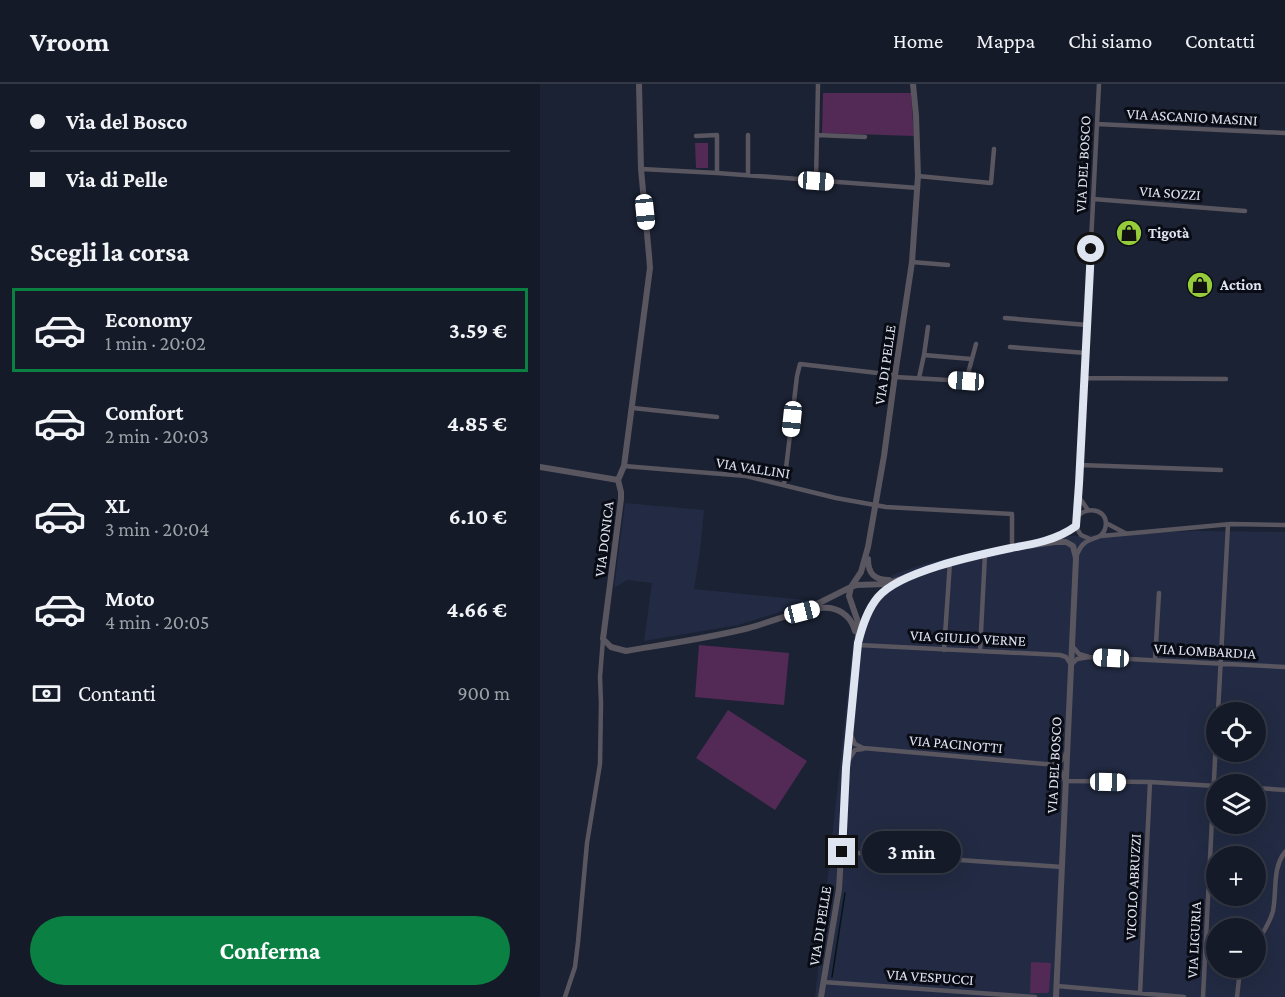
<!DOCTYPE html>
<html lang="it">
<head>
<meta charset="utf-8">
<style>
	:root { --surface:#141a27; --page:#212733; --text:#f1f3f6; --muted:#9da1a7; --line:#333844; --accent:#0b8043 }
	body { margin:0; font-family:"Crimson Pro",serif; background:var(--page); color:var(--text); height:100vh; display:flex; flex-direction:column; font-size:22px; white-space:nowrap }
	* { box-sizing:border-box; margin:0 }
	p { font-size:20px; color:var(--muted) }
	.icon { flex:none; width:33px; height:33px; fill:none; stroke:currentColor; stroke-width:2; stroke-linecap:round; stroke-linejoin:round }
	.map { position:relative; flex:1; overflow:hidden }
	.side { display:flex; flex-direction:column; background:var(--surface); width:540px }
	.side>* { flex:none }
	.hud { display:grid; align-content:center; height:132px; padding:0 30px; background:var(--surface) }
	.controls { position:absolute; left:666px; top:618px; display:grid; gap:12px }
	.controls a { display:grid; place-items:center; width:60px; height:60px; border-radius:50%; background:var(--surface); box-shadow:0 6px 24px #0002,0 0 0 2px var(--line); font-size:30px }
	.end { position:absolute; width:27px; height:27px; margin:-14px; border:8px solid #dfe4f1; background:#111; box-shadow:0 0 0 3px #111 }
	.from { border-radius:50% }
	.bubble { position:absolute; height:42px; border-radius:21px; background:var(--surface); box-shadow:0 6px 24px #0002,0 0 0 2px var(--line); font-size:20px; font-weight:700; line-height:42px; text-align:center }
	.car { position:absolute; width:18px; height:36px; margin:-18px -9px; border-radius:8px; box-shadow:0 0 4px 2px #0007; background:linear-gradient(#fff 24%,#345 0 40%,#fff 0 76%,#345 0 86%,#fff 0) }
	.hud b { display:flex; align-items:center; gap:21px; height:57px; font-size:22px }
	.hud b+b { border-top:2px solid var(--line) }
	.hud i { width:15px; height:15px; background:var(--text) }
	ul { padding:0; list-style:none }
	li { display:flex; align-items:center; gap:18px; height:84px; margin:0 12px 9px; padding:0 18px; border:3px solid transparent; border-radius:0px }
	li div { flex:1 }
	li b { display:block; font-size:22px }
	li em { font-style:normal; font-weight:700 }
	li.on { border-color:var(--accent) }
	li>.icon { width:54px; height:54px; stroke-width:1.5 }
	h2 { padding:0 30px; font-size:27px; line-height:72px }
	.pay { display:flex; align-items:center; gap:15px; height:66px; padding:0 30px; font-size:22px }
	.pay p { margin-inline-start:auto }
	.action { display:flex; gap:12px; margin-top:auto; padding:12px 30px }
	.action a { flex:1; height:69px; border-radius:36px; background:var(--accent); color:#fff; font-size:24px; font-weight:700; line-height:69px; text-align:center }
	header { display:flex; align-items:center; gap:36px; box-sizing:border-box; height:84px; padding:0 30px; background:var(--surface); border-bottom:2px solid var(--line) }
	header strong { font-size:28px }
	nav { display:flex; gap:33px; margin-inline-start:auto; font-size:21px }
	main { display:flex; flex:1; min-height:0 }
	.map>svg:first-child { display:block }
	.built { fill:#222b43; fill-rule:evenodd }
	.green { fill:#522a55 }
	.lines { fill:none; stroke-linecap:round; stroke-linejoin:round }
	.stream { stroke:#061315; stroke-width:1.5 }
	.minor { stroke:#595660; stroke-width:4.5 }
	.tertiary { stroke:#595660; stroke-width:6 }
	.route { stroke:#dfe4f1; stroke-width:8 }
	.labels { text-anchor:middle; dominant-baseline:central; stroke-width:6; stroke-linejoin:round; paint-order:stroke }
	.street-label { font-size:15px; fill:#dfe4f1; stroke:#090c14 }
	.poi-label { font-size:15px; font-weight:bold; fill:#dfe4f1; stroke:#090c14; text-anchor:start }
</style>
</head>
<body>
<header>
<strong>Vroom</strong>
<nav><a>Home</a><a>Mappa</a><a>Chi siamo</a><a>Contatti</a></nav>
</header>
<main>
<section class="side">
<div class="hud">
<b><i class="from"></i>Via del Bosco</b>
<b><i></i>Via di Pelle</b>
</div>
<h2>Scegli la corsa</h2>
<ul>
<li class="on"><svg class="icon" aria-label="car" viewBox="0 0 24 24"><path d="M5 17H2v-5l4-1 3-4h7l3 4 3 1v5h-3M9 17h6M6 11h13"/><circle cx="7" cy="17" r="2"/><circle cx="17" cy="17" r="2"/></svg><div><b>Economy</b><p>1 min · 20:02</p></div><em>3.59 €</em></li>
<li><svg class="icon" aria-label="car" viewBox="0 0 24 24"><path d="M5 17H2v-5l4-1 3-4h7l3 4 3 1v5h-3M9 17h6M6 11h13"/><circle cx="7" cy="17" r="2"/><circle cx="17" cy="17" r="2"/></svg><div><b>Comfort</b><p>2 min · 20:03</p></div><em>4.85 €</em></li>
<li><svg class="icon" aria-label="car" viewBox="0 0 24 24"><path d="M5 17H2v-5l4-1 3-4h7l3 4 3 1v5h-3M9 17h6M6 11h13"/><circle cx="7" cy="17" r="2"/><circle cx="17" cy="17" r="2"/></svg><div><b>XL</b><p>3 min · 20:04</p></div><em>6.10 €</em></li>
<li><svg class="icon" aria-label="car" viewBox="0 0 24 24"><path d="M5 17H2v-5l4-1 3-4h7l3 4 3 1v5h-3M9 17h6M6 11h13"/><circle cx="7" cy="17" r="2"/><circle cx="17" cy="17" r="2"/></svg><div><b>Moto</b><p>4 min · 20:05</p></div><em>4.66 €</em></li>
</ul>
<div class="pay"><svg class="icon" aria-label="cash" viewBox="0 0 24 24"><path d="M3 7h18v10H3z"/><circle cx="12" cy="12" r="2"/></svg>Contanti<p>900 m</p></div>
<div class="action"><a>Conferma</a></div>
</section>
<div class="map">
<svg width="745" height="913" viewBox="0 0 745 913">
	<rect width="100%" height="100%" fill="#1b2234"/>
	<path class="built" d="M85,419L164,426L160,468L154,505L276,517L198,541L104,557L112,499L87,496L74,504Z
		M655,447L745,448V913H275L314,550L352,491L384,480L506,453ZM676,628H716V668H676ZM676,700H716V740H676ZM676,772H716V812H676ZM676,844H716V884H676Z"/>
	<path class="green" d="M283,9H371L374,52L282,49Z
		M155,59H168V84H156Z
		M159,561L249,569L244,621L155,613Z
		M188,626L267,677L235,726L156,674Z
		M491,878L511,879L509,907L507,909H490Z"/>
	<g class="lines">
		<path class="stream" d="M292,893L305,809"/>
		<path class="minor" d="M557,40L745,49
			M277,51L325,53
			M156,52L177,51V89
			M101,85L177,89L378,104
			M208,91V51
			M378,92L451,99L454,65
			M276,97L278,0
			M553,115L705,127
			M372,178L408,181
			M465,234L547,241
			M470,263L546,269
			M384,271L388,243
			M355,293L426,297L436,260
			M379,294L384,271L431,275
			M544,294L686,295
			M93,324L177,333
			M540,381L681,386
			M84,382L206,392L296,414L346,423L472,430V464
			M244,401L257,292L260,280L355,291
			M539,413L548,426
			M537,435L559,0
			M566,439L585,449
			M561,452L691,440L745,441
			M500,458L529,447L536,442
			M536,474C538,467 541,461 546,458C553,453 562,455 565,445C573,416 520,423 541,451L550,455
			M318,561L520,571L526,573L530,579
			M404,566L410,478
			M440,567L445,470
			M549,573L745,583
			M615,576L619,509
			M532,580L537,575L549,573L539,570L533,563
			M678,628L688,441
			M311,651L315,660L323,664L505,680C515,680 522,680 526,669
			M308,677L315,666L323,665
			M510,681C519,683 523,688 525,697L610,698L676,702
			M716,704L745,706
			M302,768L522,783
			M716,860C722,850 730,839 733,827C737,807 732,784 745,768
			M283,898L495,913
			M517,902L644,913
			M600,909L610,698
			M25,913L35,883L38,858L47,759L60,680L61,619L60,593L63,555
			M663,913L676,656
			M697,913L699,895L703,884"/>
		<path class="tertiary" d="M99,0L101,85L109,171L110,184L84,382L78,396L81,408V415L63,555L71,563L86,567C127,560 169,554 209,544C229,539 271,521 290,524C303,526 312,535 315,547
			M0,383L78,396
			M328,475C328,490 335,496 349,496
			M271,523L311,503L317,501L346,500L410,478L472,464L515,458H526L533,462L536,474L516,913
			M320,553C327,528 335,513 357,499
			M281,913L299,805L306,684L318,561V538L309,512L311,503L321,488L328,463L344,372L355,291L372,178L378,92L376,31L373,0"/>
	</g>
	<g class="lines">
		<path class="route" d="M302,768L306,684L318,559C322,543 327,526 338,513C360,487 438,471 471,464C494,460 517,456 536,442L539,400L551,165"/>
	</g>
	<defs>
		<g id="shop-disc" transform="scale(1.35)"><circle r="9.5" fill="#96cc39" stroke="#090c14"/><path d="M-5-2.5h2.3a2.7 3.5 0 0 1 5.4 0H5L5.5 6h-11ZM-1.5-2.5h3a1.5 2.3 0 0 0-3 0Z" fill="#111"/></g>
	</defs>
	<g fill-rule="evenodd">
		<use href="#shop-disc" x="589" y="149"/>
		<use href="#shop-disc" x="660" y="201"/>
	</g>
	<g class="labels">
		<g class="street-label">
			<text transform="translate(652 33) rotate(3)">VIA ASCANIO MASINI</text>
			<text transform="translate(543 80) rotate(-87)">VIA DEL BOSCO</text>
			<text transform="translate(630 109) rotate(4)">VIA SOZZI</text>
			<text transform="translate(345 281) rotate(-82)">VIA DI PELLE</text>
			<text transform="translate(213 384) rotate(9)">VIA VALLINI</text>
			<text transform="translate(64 455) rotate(-83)">VIA DONICA</text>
			<text transform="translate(428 554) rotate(3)">VIA GIULIO VERNE</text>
			<text transform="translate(665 567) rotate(3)">VIA LOMBARDIA</text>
			<text transform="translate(416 660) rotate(5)">VIA PACINOTTI</text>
			<text transform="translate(514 681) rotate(-87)">VIA DEL BOSCO</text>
			<text transform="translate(593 803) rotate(-87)">VICOLO ABRUZZI</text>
			<text transform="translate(280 842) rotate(-81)">VIA DI PELLE</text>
			<text transform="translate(654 856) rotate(-87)">VIA LIGURIA</text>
			<text transform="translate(390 893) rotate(4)">VIA VESPUCCI</text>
		</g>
		<g class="poi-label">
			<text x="608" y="149">Tigotà</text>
			<text x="680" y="201">Action</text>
		</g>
	</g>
</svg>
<div class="controls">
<a><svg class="icon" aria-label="locate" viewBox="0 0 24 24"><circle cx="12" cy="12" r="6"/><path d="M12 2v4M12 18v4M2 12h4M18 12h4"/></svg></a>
<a><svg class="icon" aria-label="layers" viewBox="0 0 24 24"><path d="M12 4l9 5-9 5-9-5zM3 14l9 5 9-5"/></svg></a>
<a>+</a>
<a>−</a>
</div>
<i class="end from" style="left:551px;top:165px"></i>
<i class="end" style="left:302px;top:768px"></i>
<div class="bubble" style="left:322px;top:747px;width:99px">3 min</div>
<i class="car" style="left:276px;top:97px;rotate:94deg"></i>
<i class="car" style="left:105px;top:128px;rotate:174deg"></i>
<i class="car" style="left:426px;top:297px;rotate:274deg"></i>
<i class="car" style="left:252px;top:335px;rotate:186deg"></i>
<i class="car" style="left:262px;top:528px;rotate:76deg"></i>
<i class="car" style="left:571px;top:574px;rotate:273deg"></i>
<i class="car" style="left:568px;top:698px;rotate:91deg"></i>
</div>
</main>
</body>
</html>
